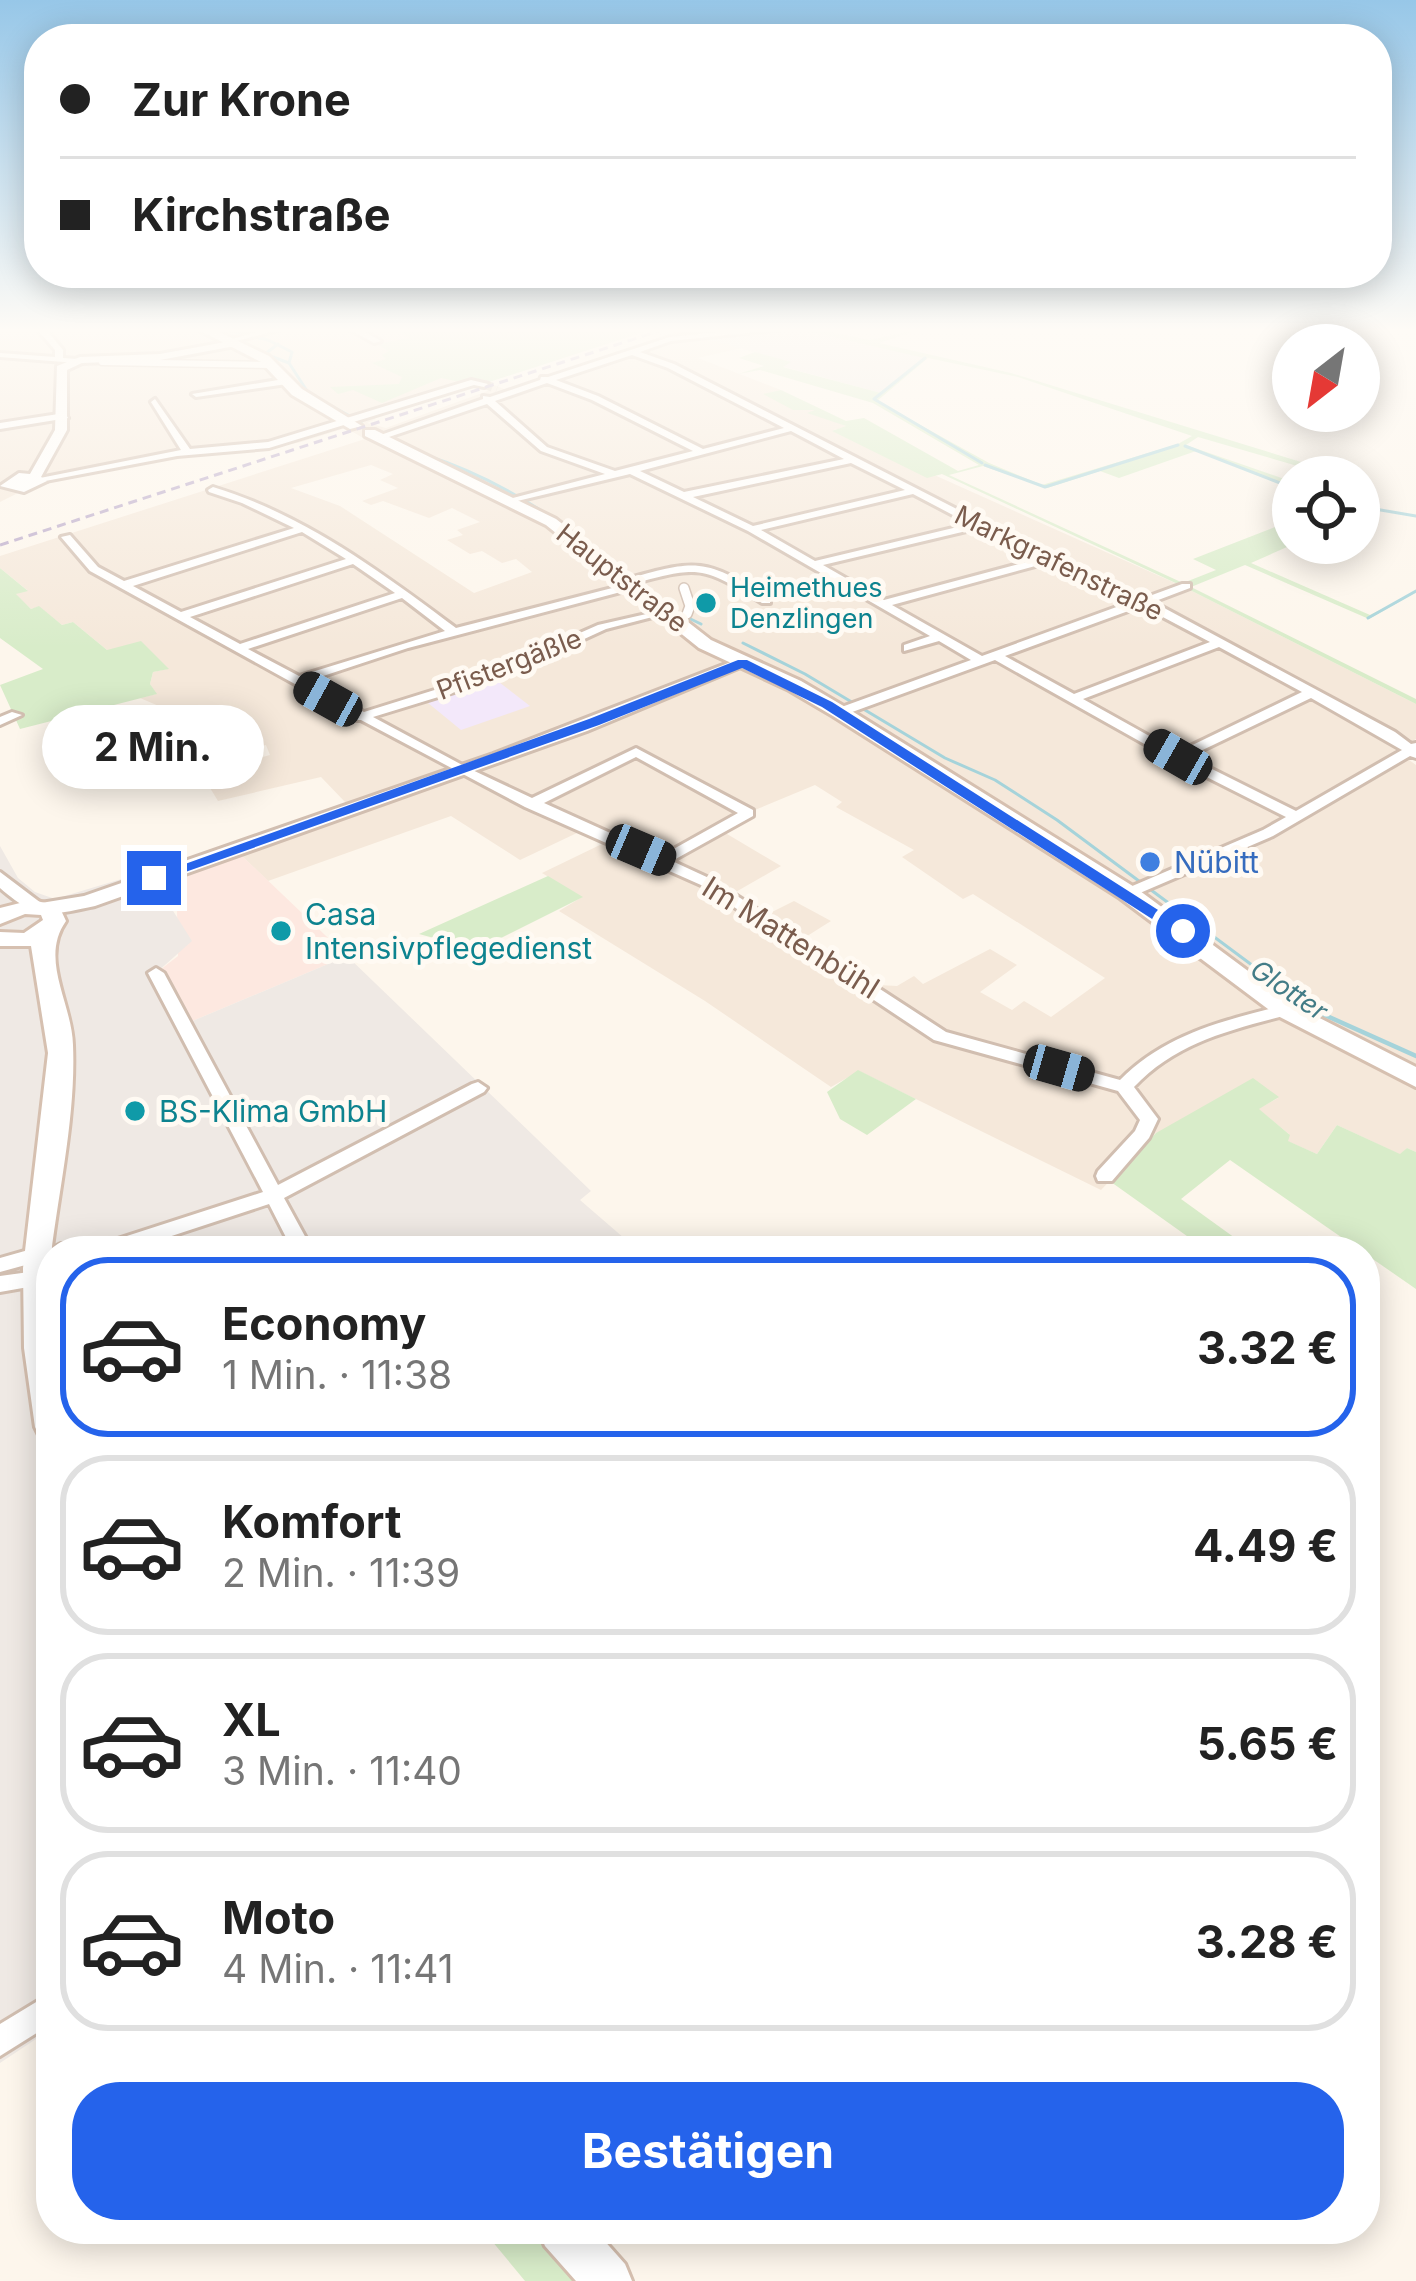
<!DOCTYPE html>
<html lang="de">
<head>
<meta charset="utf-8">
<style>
	:root { --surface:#fff; --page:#f2f2f2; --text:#222; --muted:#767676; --line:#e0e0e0; --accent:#2563eb }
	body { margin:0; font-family:Inter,sans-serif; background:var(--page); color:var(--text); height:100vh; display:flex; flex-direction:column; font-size:45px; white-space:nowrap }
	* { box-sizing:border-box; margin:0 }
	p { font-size:39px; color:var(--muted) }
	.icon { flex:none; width:66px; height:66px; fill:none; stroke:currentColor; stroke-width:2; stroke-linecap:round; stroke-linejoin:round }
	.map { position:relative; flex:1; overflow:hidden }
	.details { position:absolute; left:36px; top:1236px; width:1344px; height:1008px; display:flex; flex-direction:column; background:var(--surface); border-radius:48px; box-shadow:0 6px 30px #0003 }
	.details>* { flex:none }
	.hud { position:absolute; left:24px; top:24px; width:1368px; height:264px; border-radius:48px; box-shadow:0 6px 30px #0003; display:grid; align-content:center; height:264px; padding:0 36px; background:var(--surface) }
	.needle { width:78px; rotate:211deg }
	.buttons { position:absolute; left:1272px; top:324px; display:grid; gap:24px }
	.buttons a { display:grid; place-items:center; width:108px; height:108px; border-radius:50%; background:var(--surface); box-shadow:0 6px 30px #0003; font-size:60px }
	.end { position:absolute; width:54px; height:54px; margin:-27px; border:15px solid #2563eb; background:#fff; box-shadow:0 0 0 6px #fff }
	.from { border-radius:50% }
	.bubble { position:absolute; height:84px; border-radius:42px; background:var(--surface); box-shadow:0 6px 30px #0003; font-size:39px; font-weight:700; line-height:84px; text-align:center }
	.car { position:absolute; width:36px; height:72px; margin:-36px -18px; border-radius:15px; box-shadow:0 0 9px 3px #0007; background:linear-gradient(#222 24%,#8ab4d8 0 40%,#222 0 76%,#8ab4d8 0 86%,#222 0) }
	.hud b { display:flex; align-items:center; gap:42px; height:114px; font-size:45px }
	.hud b+b { border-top:3px solid var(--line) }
	.hud i { width:30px; height:30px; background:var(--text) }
	ul { padding:21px 0 0; list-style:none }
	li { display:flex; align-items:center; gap:36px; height:180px; margin:0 24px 18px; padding:0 12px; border:6px solid var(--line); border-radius:48px }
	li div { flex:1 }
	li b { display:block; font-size:45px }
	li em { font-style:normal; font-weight:700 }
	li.selected { border-color:var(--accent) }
	li>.icon { width:108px; height:108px; stroke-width:1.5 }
	.cta { display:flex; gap:24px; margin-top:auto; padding:24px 36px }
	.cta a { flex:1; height:138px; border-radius:48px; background:var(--accent); color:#fff; font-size:48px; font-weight:700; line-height:138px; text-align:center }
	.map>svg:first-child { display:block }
	.residential { fill:#f5e8da; fill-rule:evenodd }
	.commercial { fill:#fde8e0 }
	.industrial { fill:#efe9e4 }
	.education { fill:#f3e8fa }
	.green { fill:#d8ecc9; fill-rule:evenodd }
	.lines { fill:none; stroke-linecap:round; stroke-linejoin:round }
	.stream-far1 { stroke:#a5d3da; stroke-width:3 }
	.stream { stroke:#a5d3da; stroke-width:4.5 }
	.minor-tunnel { stroke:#dcd0c4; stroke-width:9; stroke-dasharray:9 4.5; stroke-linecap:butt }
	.pedestrian-far1-casing { stroke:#d1beb0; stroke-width:9 }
	.pedestrian-casing { stroke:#d1beb0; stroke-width:12 }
	.minor-casing { stroke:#d1beb0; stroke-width:6 }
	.tertiary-casing { stroke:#d1beb0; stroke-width:6 }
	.secondary-casing { stroke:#d6c0b0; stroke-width:6 }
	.pedestrian-far1 { stroke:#fff; stroke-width:6 }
	.pedestrian { stroke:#fff; stroke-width:9 }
	.minor { fill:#fff; fill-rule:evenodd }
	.tertiary { fill:#fff; fill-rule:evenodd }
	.secondary { fill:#fff; fill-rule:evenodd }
	.rail { stroke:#b9a8c9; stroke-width:3; stroke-dasharray:9 6; stroke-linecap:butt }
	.route { fill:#2563eb }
	.culture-dot { fill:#0f9aa8; stroke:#fffaf3; stroke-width:4.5 }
	.shop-dot { fill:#3f7fe0; stroke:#fffaf3; stroke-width:4.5 }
	.labels { text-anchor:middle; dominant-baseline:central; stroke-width:10; stroke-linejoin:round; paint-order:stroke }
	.far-street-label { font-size:27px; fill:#7a5c4d; stroke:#fffaf3 }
	.far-culture-label { font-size:27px; fill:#0d838f; stroke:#fffaf3; text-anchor:start }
	.far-water-label { font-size:27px; font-style:italic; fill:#437c86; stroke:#fffaf3 }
	.shop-label { font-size:30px; fill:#366cbe; stroke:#fffaf3; text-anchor:start }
	.culture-label { font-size:30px; fill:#0d838f; stroke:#fffaf3; text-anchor:start }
	.street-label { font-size:30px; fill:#7a5c4d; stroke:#fffaf3 }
</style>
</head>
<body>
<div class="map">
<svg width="1416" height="2281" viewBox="0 0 1416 2281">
	<rect width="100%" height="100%" fill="#fdf6ec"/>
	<path class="residential" d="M0,328H392L472,371L623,336L483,381L507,390L686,328H800L704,336L741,348L698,358L781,390L765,394L817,411L847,427L834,430L1184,587L1416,704V739L1395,750L1416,765V1152L1407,1148L1401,1155L1337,1125L1317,1154L1287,1141L1289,1134L1258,1109L1278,1098L1156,1133L1101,1190L859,1071L831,1087L705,1001L559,911L582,897L542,873L604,843L579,832L520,860L451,816L268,881L240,854L154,878L148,871L346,803L321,777L218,801L201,773L270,755L266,745L234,752L218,724L206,726L140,698L156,694L150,684L153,672L167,669L107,650L73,622L62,625L39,607L31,609L15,594L27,590L0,568V556L365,439L346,428L298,443L168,456L36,484L0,502ZM471,385L493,389L386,428L367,423L376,419L373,416ZM371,465L393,474L380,480L398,488L362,501L371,505L383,501L429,518L452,508L480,522L457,530L463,535L447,540L470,554L482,551L502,563L516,559L532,572L474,593L340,506L291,488ZM815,785L842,802L836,807L914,850L902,857L963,899L973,894L1105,978L1051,1017L1024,1001L1012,1010L980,992L1017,965L990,949L923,984L914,976L897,986L878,985L804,938L831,921L794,901L768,914L734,893L781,866L722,831L755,810Z"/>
	<path class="commercial" d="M240,854L347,956L183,1025L156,973L178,956L177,910L157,883Z"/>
	<path class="industrial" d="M799,329L813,331L926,357L881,393L781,366L789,362L700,337Z
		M0,846L18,878L35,892L55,899L148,871L192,941L156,973L183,1025L347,956L591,1191L580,1200L639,1251H51V2029L0,2063Z"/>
	<path class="education" d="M491,676L530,706L461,730L422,698Z"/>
	<path class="green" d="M392,328H656L486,383L482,379L459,387L464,383L441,378L382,403L353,390L338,394L330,387L399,384L402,377L372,363L386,359L382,355L389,351L376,344L410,338Z
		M813,328L870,340L924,328L879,343L1011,373L1350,477H1335L1198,437L1186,445L1293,482V489L1196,451L1119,478L1100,471L1047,488L983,466L949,475L1183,583L1216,570L1193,559L1293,520L1296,543L1251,563L1370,615L1416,592L1369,619L1245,565L1191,587L1416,699V704L1184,587L942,474L927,478L832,431L846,426L807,413L815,410H793L763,394L781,390L846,421L864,418L958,471L979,465L873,403L760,370L738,374L764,366L739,358L755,352L791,362L783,367L881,393L924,358L799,329ZM928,358L1018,377L1192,436L1178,444L1042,485L989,463L877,401Z
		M0,568L28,591L16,594L31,609L39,606L62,625L73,622L107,650L141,641L169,669L153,672L150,684L157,694L20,729L0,685L43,669L0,638Z
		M548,876L583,897L467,955L445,941L419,934Z
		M858,1070L916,1099L867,1135L840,1119L827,1092Z
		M1253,1078L1279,1097L1259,1109L1290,1135L1288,1141L1317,1154L1337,1125L1400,1154L1407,1148L1416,1152V1289L1230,1160L1181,1199L1253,1251H1208L1111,1182L1156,1133Z
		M482,2229H542L587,2281H525Z"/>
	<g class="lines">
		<path class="stream-far1" d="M218,328L268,340L292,352L289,363L309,394L361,422
			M278,344L265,354L289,363
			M925,358L874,399L982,463
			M1185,446L1293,488
			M425,455C524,486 598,550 678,613L701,624
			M985,465L1045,487L1178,445
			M1363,507L1416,516
			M1368,618L1416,591
			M743,643L805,674L945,758L995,780L1057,820L1268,977"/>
		<path class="stream" d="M1264,974L1309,1008L1416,1056"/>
		<path class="minor-tunnel" d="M484,384L497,389"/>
		<g class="pedestrian-far1-casing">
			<path id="pedestrian-far1" d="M102,362L271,365"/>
		</g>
		<g class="pedestrian-casing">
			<path id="pedestrian" d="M684,588L690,606L687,614"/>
		</g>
		<g class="minor-casing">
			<path id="minor" d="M36,328H45L63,350V358L77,359V363L0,357V353L55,357V350Z
				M270,328H285L226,344L222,342Z
				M347,328H358L381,341L374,343Z
				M757,328H791L671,341L640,352L674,364L984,523L1144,598L1182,584H1190V588L1153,602L1395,732L1411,744L1416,743V758L1410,756L1273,836L1133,896H1123V890L1263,830L1286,817L1173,760L995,660L844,715H836V709L971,660L939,641L904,651V645L930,636L748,531L630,474L509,503V499L605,474L541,451L487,404L380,440L372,438L483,399V396L490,397L540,380L541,377H548L670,337ZM632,355L668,368L784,428L703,449L598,396L556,380ZM547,383L592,400L693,451L615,471L547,447L495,401ZM791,431L844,459L684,492L640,471ZM851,463L905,490L753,526L693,497ZM913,494L970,524L815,561L761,530ZM979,528L1041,558L884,600L823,565ZM1050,562L1133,601L982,656L892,605ZM1142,606L1210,642L1074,694L1005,656ZM1219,647L1302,692L1178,752L1083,699ZM1311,698L1402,750L1296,811L1188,757Z
				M284,379L287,384L196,397L192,394Z
				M471,380L488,384L484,387L474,385L269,448L177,456L40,482L35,479L181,450L151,402L155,399L190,449L268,442Z
				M65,413L68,418L0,429V423Z
				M213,487C305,515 381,572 456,628L620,586L619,581C696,560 701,555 770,599V603H762C701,565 700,566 631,584L632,589L408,648L308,681L364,712L489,673L598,625L664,610V614L606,629L497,679L373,717L466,767L532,798L636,748L753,810V816L672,861L711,879L946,1032L1120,1080C1165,1034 1225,1020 1285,1005L1293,1010L1291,1014C1233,1029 1176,1042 1134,1087L1158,1119L1149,1138L1112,1181H1098L1096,1176L1098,1171L1135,1131L1140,1120L1118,1091L934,1040L701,885L525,807L361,720H354L353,716L90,571L61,537L70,535L98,567L124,581L294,528L242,503L209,492L208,490ZM302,532L346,559L181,612L133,586ZM353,564L395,593L240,644L190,617ZM402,598L445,631L299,676L248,649ZM636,757L738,813L661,856L544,803Z
				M12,712L22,715L0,725V717Z
				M156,968L164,973L278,1185L472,1084L478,1082L487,1088L484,1092L284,1198L313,1251H293L269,1204L126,1251H51V1258L0,1272V1258L46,1245L53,1248L61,1244L99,1245L263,1192L148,973Z
				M51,1269V1283L0,1292V1276Z
				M51,1993V2024L0,2056V2024Z"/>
		</g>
		<g class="tertiary-casing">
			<path id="tertiary" d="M231,341L235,346L160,360L82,363L67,370V430L41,477L47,481L24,492L0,486L19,473L30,474L55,430L57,366L80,357L160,354Z
				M736,660L750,663L587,731L95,906C48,916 37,920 0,888V872L41,903L84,896L493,754Z"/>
		</g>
		<g class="secondary-casing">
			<path id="secondary" d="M195,328H211L269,356L302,389L362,426L350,429L292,395L261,362Z
				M365,430H375L556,519L711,640L801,681L847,708L1136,888L1294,1005L1416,1067V1087L1276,1015L1120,898L833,716L787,689L699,648L546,525L365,436Z
				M32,900L59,906L66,921C39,959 72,1003 73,1045C76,1114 59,1189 51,1255C44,1315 51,1380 51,1440L40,1437L35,1427L24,1348L23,1268L48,1053L31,946H0V932L24,933L43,920L41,915L25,914L0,924V908Z
				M538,2229H594L625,2264L632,2281H576L545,2246Z"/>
		</g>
		<use href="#pedestrian-far1" class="pedestrian-far1"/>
		<use href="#pedestrian" class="pedestrian"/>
		<use href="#minor" class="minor"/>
		<use href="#tertiary" class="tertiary"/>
		<use href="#secondary" class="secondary"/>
		<path class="rail" d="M0,545L668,328"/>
	</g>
	<linearGradient id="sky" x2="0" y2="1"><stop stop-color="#97c7e8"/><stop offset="0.51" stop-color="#fefbf6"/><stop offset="1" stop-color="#fefbf6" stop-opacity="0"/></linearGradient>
	<rect width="1416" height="648" fill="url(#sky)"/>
	<path class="route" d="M738,660H747L832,702L1191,931L1177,935L822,707L742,668L599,725L160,881L146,878L589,719Z"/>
	<g class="culture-dot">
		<circle cx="706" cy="603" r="12"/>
		<circle cx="281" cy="931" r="12"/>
		<circle cx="135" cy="1111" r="12"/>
	</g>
	<circle class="shop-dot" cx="1150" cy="862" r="12"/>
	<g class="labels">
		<g class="far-street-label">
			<text transform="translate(1059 563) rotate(26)">Markgrafenstraße</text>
			<text transform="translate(622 578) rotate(38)">Hauptstraße</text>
			<text transform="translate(509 664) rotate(-21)">Pfistergäßle</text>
		</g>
		<g class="far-culture-label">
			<text x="730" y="587">Heimethues<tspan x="730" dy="31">Denzlingen</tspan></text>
		</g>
		<g class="far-water-label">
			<text transform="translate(1289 990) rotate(34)">Glotter</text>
		</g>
		<g class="shop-label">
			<text x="1174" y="862">Nübitt</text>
		</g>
		<g class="culture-label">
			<text x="305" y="914">Casa<tspan x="305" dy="34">Intensivpflegedienst</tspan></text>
			<text x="159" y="1111">BS-Klima GmbH</text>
		</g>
		<g class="street-label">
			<text transform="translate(791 937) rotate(32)">Im Mattenbühl</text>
		</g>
	</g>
</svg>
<div class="buttons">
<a><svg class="needle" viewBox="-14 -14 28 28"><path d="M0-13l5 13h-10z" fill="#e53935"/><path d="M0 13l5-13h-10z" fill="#767676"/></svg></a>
<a><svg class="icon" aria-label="locate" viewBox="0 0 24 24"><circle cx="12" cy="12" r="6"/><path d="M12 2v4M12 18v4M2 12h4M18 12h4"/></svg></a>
</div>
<i class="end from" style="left:1183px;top:931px"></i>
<i class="end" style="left:154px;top:878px"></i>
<div class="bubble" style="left:42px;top:705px;width:222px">2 Min.</div>
<i class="car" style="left:328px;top:699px;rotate:299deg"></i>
<i class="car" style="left:1178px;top:757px;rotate:300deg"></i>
<i class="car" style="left:641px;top:850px;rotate:113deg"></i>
<i class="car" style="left:1059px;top:1068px;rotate:106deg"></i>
<div class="hud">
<b><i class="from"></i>Zur Krone</b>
<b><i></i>Kirchstraße</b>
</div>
<section class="details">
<ul>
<li class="selected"><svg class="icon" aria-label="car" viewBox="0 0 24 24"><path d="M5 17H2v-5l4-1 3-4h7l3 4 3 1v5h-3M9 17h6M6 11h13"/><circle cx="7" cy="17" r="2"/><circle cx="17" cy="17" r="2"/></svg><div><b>Economy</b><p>1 Min. · 11:38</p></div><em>3.32 €</em></li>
<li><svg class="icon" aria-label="car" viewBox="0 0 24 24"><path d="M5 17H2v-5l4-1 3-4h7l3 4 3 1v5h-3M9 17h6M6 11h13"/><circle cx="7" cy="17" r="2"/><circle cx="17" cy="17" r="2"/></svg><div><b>Komfort</b><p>2 Min. · 11:39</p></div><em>4.49 €</em></li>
<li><svg class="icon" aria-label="car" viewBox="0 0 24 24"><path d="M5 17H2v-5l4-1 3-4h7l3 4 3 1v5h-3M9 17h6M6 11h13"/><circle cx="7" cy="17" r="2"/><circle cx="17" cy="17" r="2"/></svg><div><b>XL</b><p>3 Min. · 11:40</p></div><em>5.65 €</em></li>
<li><svg class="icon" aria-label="car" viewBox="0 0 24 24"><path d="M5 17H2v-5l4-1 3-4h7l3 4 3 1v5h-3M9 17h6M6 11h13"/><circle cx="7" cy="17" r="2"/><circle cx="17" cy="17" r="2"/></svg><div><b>Moto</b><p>4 Min. · 11:41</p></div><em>3.28 €</em></li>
</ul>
<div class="cta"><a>Bestätigen</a></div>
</section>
</div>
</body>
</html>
